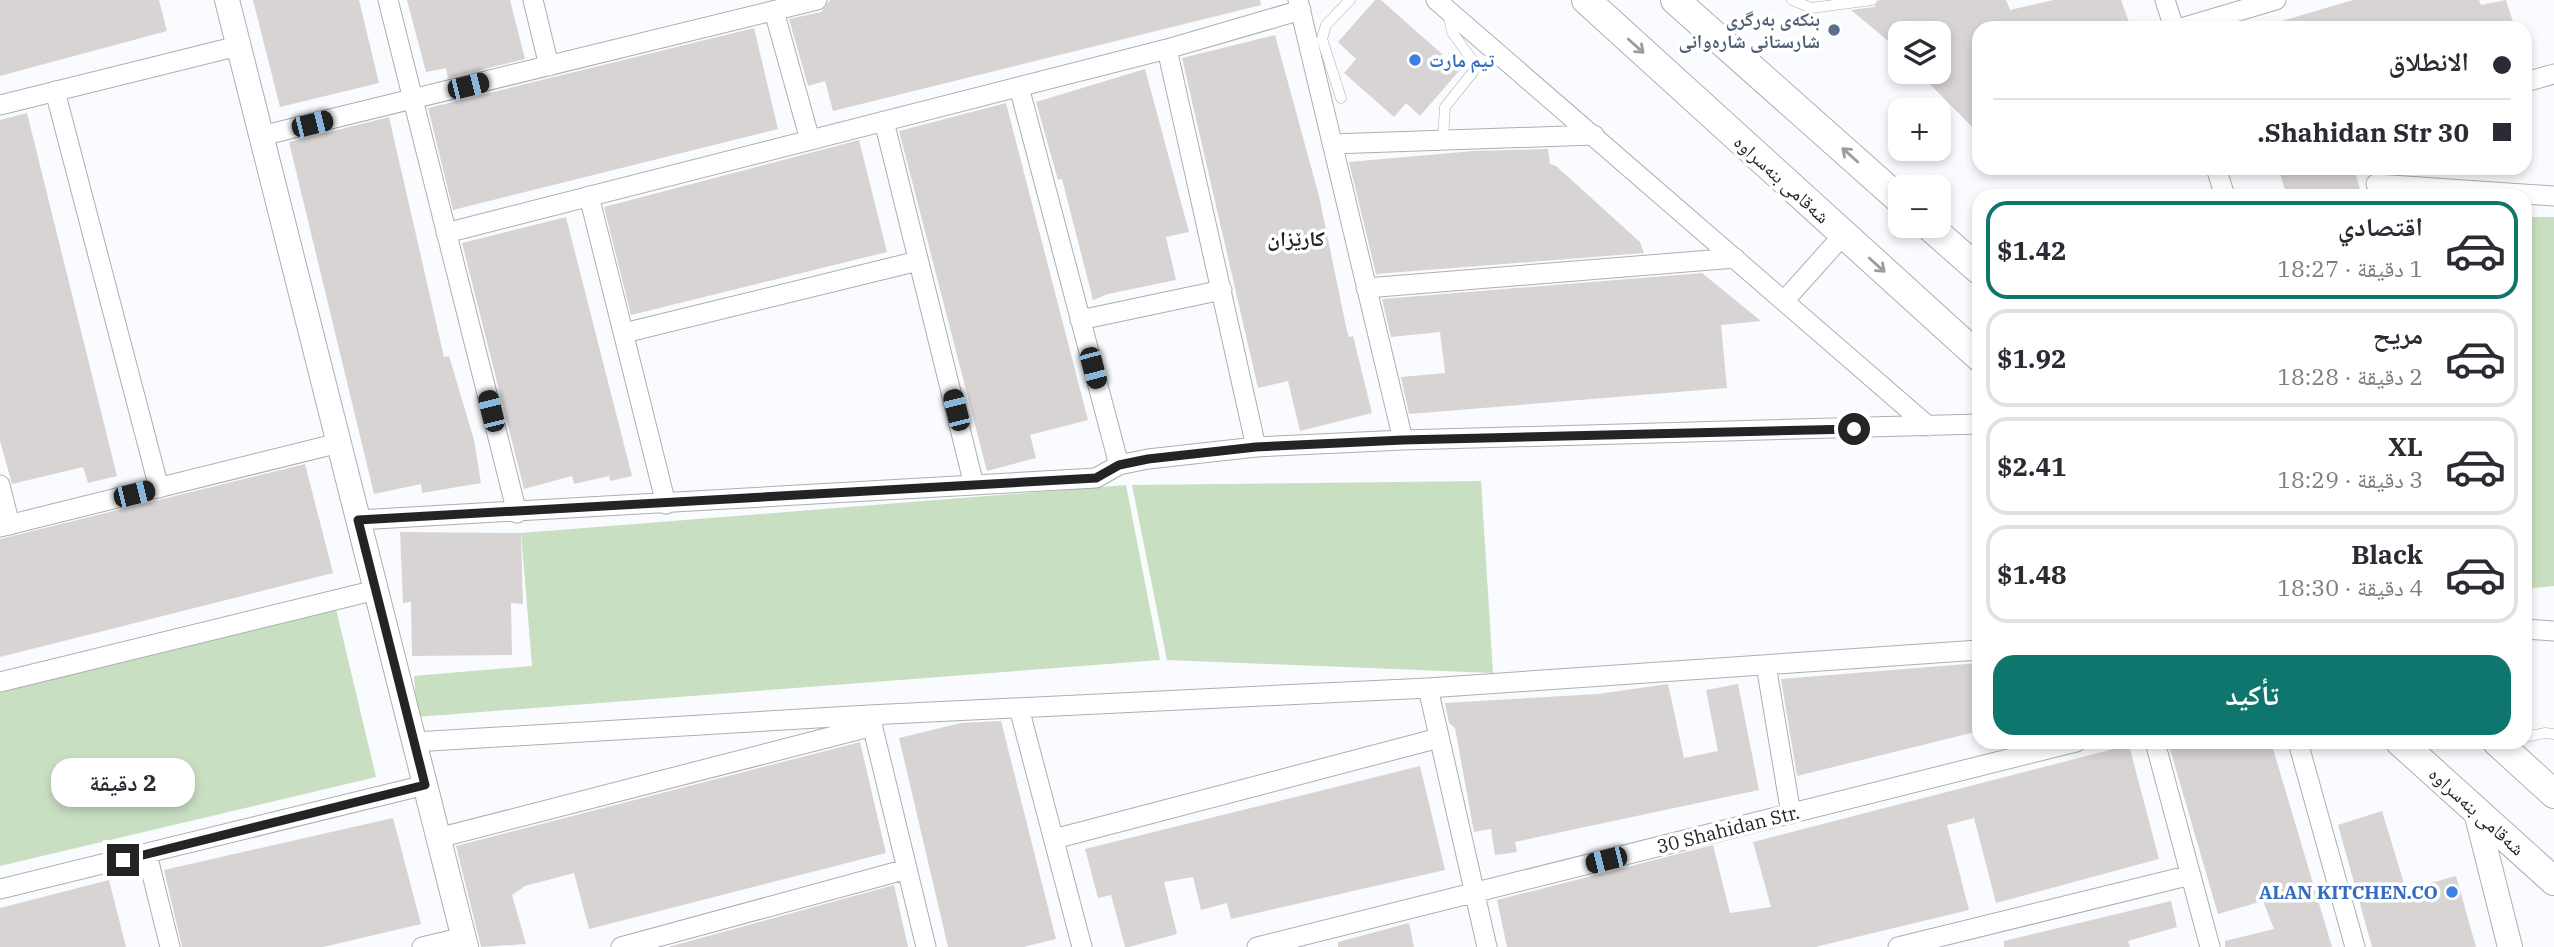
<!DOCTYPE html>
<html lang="ar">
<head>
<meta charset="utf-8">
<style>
	:root { --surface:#fff; --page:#f2f2f3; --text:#2b2b33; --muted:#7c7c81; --line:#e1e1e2; --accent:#0f766e }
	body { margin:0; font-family:"IBM Plex Serif","Noto Naskh Arabic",serif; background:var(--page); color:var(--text); direction:rtl; height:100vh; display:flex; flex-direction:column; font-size:26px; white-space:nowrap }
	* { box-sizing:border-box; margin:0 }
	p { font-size:23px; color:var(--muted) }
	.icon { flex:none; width:38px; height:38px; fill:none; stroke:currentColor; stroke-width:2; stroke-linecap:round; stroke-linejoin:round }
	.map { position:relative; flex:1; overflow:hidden; direction:ltr }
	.side { position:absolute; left:1972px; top:189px; width:560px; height:560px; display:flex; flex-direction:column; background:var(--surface); border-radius:21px; box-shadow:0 4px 10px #0003; direction:rtl }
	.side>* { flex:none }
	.banner { position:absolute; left:1972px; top:21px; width:560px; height:154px; border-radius:21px; box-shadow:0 4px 10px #0003; direction:rtl; display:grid; align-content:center; height:154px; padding:0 21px; background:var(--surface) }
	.tools { position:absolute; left:1888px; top:21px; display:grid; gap:14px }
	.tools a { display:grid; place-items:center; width:63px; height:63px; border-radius:14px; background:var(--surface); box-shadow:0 4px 10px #0003; font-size:35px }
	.end { position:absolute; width:32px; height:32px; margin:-16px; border:9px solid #232425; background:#fff; box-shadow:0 0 0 4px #fff }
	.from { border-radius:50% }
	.bubble { position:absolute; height:49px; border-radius:21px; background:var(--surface); box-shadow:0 4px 10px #0003; font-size:23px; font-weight:800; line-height:49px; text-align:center; direction:rtl }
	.car { position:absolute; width:21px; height:42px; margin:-21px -10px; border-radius:9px; box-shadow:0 0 5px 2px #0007; background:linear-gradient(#222 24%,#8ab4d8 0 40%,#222 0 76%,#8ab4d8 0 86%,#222 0) }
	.banner b { display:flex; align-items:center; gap:24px; height:66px; font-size:26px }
	.banner b+b { border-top:2px solid var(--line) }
	.banner i { width:18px; height:18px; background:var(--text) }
	ul { padding:12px 0 0; list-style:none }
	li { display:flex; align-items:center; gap:21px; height:98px; margin:0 14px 10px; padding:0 7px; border:4px solid var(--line); border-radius:21px }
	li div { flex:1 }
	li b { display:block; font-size:26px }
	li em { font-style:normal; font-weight:800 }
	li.selected { border-color:var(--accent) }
	li>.icon { width:63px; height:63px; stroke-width:1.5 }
	.cta { display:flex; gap:14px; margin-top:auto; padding:14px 21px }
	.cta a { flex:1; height:80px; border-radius:21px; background:var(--accent); color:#fff; font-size:28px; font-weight:800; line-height:80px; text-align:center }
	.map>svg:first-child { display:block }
	.green { fill:#c9dfc2 }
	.building { fill:#d8d4d4 }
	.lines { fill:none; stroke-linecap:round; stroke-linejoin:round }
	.service-casing { stroke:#acafb1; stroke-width:11 }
	.minor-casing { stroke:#acafb1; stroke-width:21 }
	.tertiary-casing { stroke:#acafb1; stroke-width:26 }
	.secondary-casing { stroke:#acafb1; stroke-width:30 }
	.service { stroke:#fff; stroke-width:10 }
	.minor { stroke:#fff; stroke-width:19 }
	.tertiary { stroke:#fff; stroke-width:24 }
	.secondary { stroke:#fff; stroke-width:28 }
	.oneway { stroke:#9c9c9d }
	.route { stroke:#232425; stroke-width:9 }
	.service-dot { fill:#5c6f8a; stroke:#fff; stroke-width:2.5 }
	.shop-dot { fill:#3f7fe0; stroke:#fff; stroke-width:2.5 }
	.labels { text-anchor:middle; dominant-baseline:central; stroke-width:7; stroke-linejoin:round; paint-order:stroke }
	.service-label { font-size:19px; font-weight:bold; fill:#4e5e75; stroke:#fff; text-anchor:end }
	.shop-label { font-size:19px; font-weight:bold; fill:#366cbe; stroke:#fff; text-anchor:start }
	.street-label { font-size:19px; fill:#232425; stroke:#fff }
	.neighbourhood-label { font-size:21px; font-weight:bold; fill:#232425; stroke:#fff }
</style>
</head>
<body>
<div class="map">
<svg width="2554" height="947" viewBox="0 0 2554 947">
	<rect width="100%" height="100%" fill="#f9fbfe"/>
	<path class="green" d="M2525,217H2554V586L2525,589Z
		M1481,481L1493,673L1167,660L1132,485Z
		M1126,485L1160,660L417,717L414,676L532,666L521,533Z
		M336,609L376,777L0,866V688Z"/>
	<path class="building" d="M0,0H159L167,31L0,76Z
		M253,0H359L379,83L280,107Z
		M407,0H510L525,59L448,78L446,68L426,72Z
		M830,0H1260L1261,5L833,111L825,81L808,86L789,19L821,12Z
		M1375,0H1381L1460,70L1420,116L1406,103L1394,117L1344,73L1356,59L1338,42Z
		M1879,0H2006L2010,10L2053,0H2121L2131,28H1979V134L1918,72H1939V33H1900V51L1851,10L1874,7Z
		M2353,0H2479L2481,5L2506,0L2515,28H2273L2272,24Z
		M754,28L778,129L453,210L428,108Z
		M1275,35L1319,196L1347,331L1349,337L1353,336L1372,413L1300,431L1288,381L1258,388L1182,58Z
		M1145,69L1189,232L1166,237L1176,280L1108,294L1093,300L1062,179L1058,180L1036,102Z
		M1006,103L1088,420L1030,435L1036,458L987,471L899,131Z
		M27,113L117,476L88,483L83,467L12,484L0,441V120Z
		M389,117L444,357L449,356L474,440L481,483L422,493L421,484L374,494L289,142Z
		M859,140L887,252L631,315L604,207Z
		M1548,149L1550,164L1556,166L1640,242L1644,253L1376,274L1349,162L1473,151Z
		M2278,168H2354L2362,196H2287Z
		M566,217L632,476L610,481L609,476L574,484L572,476L524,489L462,243Z
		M1702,273L1761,321L1721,325L1727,388L1409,414L1401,377L1445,373L1440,332L1391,337L1382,299Z
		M305,464L333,573L0,657V539Z
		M400,532L521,533L523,604L511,603L512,655L412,656L411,602L403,603Z
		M1979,663V731L1797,776L1781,679Z
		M1668,684L1684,758L1718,751L1706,690L1738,684L1759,790L1515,842L1517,852L1495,855L1491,829L1474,832L1455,728L1449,723L1445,703L1598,694Z
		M1001,721L1056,939L1023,947H948L899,738L961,723Z
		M860,742L886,853L589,929L574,873L525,886L512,895L526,944L481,947L456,846Z
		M2168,742H2271L2332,947H2225V941L2274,929L2263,901L2218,914Z
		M2129,745L2159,859L1996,903L1974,818L1947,825L1969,910L1815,947H1507L1497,900L1713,845L1730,913L1771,907L1753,842Z
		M1420,766L1445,870L1231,919L1227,903L1201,910L1193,877L1164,882L1177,934L1129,947H1125L1111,895L1098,898L1085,849Z
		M2382,811L2406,890L2456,876L2476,947H2372L2338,825Z
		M393,818L421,924L323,947H182L164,870Z
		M109,880L126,947H0V908Z
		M894,885L908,947H668Z
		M2171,901L2177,927L2128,941L2130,947H2004V941Z
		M1409,923L1414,947H1338V942Z"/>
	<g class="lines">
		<g class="service-casing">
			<path id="service" d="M1792,0L1811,8L1872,0
				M1341,98L1322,39L1326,25L1350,0
				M1443,140L1445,107L1473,72L1475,64L1452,32L1448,12
				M2525,737L2545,733L2554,734"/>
		</g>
		<g class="minor-casing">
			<path id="minor" d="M388,0L517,513
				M533,0L549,66
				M1298,0L1403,440
				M1436,0L1928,426
				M2165,0L2174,28
				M774,11L810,140
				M2181,28L2276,0
				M1167,49L1256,447
				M2525,82L2554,74
				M1019,87L1119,465
				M55,91L159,488
				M0,105L238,46
				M884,121L974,485
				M261,136L817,0
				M1332,144L1594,135
				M2216,168L2225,196
				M2376,184L2554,196
				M589,196L666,504
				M446,233L1167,49L1301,10
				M1366,288L1735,258
				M1785,300L1844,234
				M1080,320L1222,290
				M624,333L918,261
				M0,485L10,525
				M358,520L1096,478L1119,465L1148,459L1256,447L1403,440L1979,424
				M0,527L339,443
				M2525,629L2554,631
				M1766,665L1791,814
				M0,682L376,590
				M1428,688L1487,947
				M1019,708L1082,947
				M870,716L926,947
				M414,742L869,715L1428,688L1979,650
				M2155,742L2210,947
				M2298,742L2355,947
				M438,838L873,726
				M1054,839L1439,738
				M147,854L170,947
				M0,889L425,785
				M422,947L464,937
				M621,947L907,869
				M1257,947L2076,742
				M1898,947L2191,875"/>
		</g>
		<g class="tertiary-casing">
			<path id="tertiary" d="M227,0L466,947
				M2475,808L2510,947"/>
		</g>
		<g class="secondary-casing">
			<path id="secondary" d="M1586,0L1979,357
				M1675,0L1900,200
				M1929,226L1979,270
				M2400,742L2554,881
				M2497,742L2554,794"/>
		</g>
		<use href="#service" class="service"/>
		<use href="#minor" class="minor"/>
		<use href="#tertiary" class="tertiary"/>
		<use href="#secondary" class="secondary"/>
	</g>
	<defs><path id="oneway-shaft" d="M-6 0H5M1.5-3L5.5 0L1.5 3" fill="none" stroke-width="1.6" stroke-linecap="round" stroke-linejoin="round" transform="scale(1.75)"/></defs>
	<g class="oneway">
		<use href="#oneway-shaft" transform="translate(1636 46) rotate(42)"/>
		<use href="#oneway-shaft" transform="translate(1850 155) rotate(-138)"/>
		<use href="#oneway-shaft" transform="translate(1877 265) rotate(42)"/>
	</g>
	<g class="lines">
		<path class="route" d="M123,860L425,785L358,520L1096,478L1119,465L1148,459L1256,447L1403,440L1854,429"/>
	</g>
	<circle class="service-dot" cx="1834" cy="30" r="7"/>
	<g class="shop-dot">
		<circle cx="1415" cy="60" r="7"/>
		<circle cx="2452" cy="892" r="7"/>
	</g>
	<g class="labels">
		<g class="service-label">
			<text x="1820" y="19">بنكەی بەرگری<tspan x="1820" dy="22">شارستانی شارەوانی</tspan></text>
		</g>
		<g class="shop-label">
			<text x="1429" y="60">تيم مارت</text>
			<text x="2438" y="892" text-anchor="end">ALAN KITCHEN.CO</text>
		</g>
		<g class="street-label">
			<text transform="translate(1782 179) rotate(42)">شەقامی بنەسراوە</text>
			<text transform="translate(2477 811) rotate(42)">شەقامی بنەسراوە</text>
			<text transform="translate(1728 829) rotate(-14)">30 Shahidan Str.</text>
		</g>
		<g class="neighbourhood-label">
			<text x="1296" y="238">کارێزان</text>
		</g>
	</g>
</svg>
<div class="tools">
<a><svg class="icon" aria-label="layers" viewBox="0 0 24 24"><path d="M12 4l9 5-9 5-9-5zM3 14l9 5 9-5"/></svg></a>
<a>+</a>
<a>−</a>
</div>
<i class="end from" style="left:1854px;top:429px"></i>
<i class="end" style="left:123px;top:860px"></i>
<div class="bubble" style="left:51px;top:758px;width:144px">2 دقيقة</div>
<i class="car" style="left:468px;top:86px;rotate:76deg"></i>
<i class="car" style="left:312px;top:124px;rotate:76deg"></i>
<i class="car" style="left:1093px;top:368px;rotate:165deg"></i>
<i class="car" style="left:956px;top:410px;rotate:346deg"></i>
<i class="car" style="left:491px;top:411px;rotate:346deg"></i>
<i class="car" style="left:134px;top:494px;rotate:76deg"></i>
<i class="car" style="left:1606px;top:860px;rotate:256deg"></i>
<div class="banner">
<b><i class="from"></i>الانطلاق</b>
<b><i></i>30 Shahidan Str.</b>
</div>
<section class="side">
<ul>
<li class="selected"><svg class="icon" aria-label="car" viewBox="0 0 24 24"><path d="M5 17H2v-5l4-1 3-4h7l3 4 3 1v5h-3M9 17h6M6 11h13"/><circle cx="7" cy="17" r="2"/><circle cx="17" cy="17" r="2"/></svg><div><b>اقتصادي</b><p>1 دقيقة · 18:27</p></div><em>$1.42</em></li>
<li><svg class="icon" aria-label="car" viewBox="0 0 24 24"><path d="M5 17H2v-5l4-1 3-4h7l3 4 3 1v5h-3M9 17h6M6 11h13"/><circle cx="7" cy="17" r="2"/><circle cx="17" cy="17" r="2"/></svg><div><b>مريح</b><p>2 دقيقة · 18:28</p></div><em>$1.92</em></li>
<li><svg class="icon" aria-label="car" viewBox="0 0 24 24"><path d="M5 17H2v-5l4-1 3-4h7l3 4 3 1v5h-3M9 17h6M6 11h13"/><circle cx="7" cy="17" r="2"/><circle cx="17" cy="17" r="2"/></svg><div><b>XL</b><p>3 دقيقة · 18:29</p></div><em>$2.41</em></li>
<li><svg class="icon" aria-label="car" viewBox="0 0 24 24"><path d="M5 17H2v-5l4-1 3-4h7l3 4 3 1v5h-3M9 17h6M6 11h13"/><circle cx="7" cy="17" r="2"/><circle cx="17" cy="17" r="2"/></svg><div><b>Black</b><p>4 دقيقة · 18:30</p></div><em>$1.48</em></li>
</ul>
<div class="cta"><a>تأكيد</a></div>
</section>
</div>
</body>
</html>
